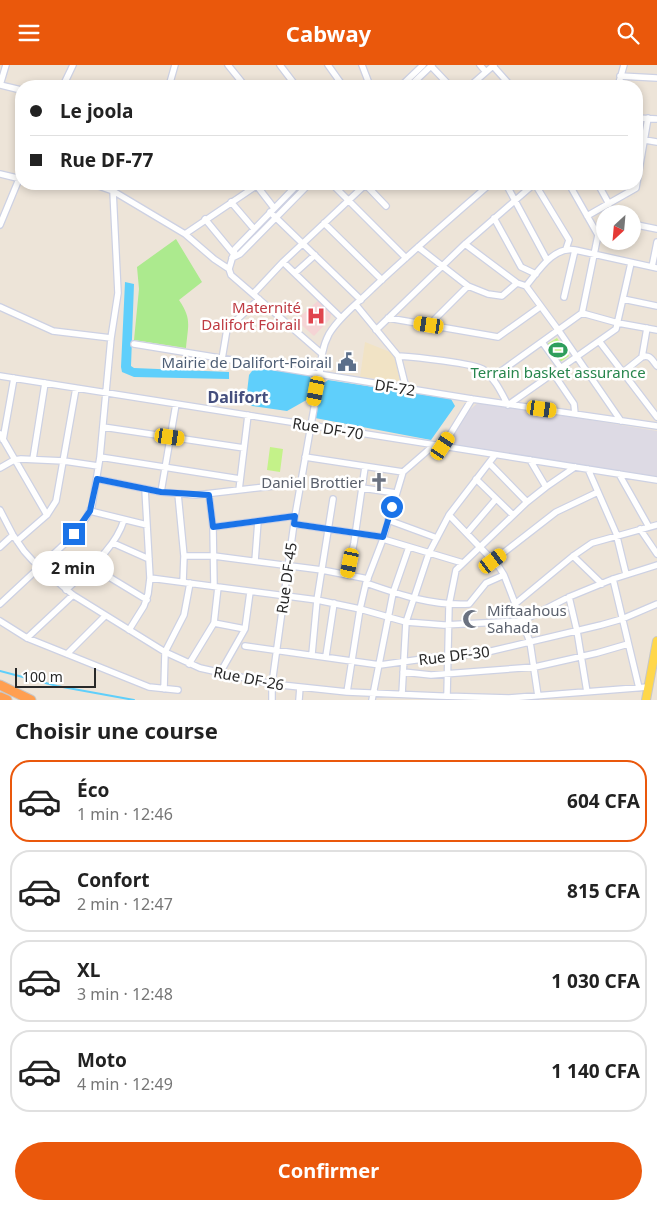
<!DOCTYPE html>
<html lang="fr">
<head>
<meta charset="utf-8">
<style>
	:root { --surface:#fff; --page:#f6f6f6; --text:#222; --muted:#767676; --line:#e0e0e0; --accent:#ea580c }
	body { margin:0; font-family:"Noto Sans",sans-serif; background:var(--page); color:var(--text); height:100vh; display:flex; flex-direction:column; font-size:19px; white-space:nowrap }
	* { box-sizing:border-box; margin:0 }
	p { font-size:16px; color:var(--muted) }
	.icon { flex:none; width:28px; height:28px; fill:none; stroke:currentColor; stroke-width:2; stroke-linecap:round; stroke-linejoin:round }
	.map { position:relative; height:635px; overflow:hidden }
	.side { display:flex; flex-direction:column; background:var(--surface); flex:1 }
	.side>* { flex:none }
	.guide { position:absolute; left:15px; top:15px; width:628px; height:110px; border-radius:20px; box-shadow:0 2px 8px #0003; display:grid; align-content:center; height:110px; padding:0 15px; background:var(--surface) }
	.needle { width:32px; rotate:206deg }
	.controls { position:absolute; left:596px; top:140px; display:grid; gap:10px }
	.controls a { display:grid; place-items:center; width:45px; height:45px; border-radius:50%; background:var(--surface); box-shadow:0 2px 8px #0003; font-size:25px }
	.scale { position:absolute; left:15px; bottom:12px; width:81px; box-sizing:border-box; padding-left:5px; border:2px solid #282828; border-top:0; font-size:14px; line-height:18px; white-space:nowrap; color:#282828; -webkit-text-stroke:4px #fff; paint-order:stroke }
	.end { position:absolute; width:22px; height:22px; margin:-11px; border:6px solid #1a73e8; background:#fff; box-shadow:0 0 0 2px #fff }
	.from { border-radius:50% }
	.bubble { position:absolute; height:35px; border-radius:18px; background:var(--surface); box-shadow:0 2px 8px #0003; font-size:16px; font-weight:700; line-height:35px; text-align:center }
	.car { position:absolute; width:15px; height:30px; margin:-15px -8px; border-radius:6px; box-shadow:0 0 4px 1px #0007; background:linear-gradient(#f5c518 24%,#345 0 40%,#f5c518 0 76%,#345 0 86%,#f5c518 0) }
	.guide b { display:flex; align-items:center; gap:18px; height:48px; font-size:19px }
	.guide b+b { border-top:1px solid var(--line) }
	.guide i { width:12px; height:12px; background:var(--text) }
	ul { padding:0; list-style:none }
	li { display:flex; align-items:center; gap:15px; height:82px; margin:0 10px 8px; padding:0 5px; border:2px solid var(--line); border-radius:20px }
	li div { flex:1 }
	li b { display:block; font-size:19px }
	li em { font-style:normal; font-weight:700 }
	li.selected { border-color:var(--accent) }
	li>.icon { width:45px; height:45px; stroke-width:1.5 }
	h2 { padding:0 15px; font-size:22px; line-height:60px }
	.action { display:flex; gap:10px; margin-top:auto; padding:10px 15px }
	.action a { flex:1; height:58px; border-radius:30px; background:var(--accent); color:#fff; font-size:20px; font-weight:700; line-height:58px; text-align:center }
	header { display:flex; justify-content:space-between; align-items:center; height:65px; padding:0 15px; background:var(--accent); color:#fff; font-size:22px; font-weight:700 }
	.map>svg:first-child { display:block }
	.industrial { fill:#dddae4 }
	.education { fill:#f1e3c5 }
	.medical { fill:#f5d4d5 }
	.green { fill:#acea8e }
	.pitch { fill:#c4f289 }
	.water { fill:#5fcffb }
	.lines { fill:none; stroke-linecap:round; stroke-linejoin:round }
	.stream { stroke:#5fcffb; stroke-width:2 }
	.minor-casing { stroke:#cdd1e3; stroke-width:8 }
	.major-casing { stroke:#c7c7c7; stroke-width:10 }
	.highway-casing { stroke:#c7c7c7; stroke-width:11 }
	.minor { stroke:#fff; stroke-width:5.5 }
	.major { stroke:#ffd74b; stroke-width:8 }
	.highway { stroke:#ff9f51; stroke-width:9 }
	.route { stroke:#1a73e8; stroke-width:6 }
	.labels { text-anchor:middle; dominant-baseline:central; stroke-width:5; stroke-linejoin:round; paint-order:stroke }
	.health-label { font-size:15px; fill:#be3a42; stroke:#fff; text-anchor:end }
	.service-label { font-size:15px; fill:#4e5e75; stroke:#fff; text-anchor:end }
	.leisure-label { font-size:15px; fill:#27864d; stroke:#fff }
	.street-label { font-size:15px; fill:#282828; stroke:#fff }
	.worship-label { font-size:15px; fill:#5b616d; stroke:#fff; text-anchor:end }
	.neighbourhood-label { font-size:16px; font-weight:bold; fill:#444e7d; stroke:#fff }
</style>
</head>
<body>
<header><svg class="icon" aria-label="menu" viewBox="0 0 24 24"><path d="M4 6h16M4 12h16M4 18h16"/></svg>Cabway<svg class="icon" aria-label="search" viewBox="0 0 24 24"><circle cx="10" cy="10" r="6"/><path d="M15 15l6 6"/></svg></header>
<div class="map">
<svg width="657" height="635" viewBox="0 0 657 635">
	<rect width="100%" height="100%" fill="#ede4d8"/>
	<path class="industrial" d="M479,337L657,366V413L438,378L459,354Z"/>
	<path class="education" d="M365,277L395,289L400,316L360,312Z"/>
	<path class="medical" d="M319,235L331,249L330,254L314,271L296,255Z"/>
	<path class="green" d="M176,174L202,217L179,235C192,254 188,260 186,283L134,275L139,224L137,202Z"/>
	<path class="pitch" d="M557,273L569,291L560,297L547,279Z
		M270,382L283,384L280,407L267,405Z"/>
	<path class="water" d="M125,217L134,219L131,301L134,303L229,307V314L134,312L122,307L121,302Z
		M255,302L309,310L313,318L310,333L287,346L252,341L246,336L249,310Z
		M328,315L451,334L455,341L431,375L315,353L322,320Z"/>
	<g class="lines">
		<path class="stream" d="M0,606L57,621L134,635"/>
		<g class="minor-casing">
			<path id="minor" d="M228,0L245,21
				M280,0L296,21
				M328,0L343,21
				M362,0L370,21
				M480,0L486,7
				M431,1L450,21
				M493,1L510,20
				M620,11L657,13
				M0,20L21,25
				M0,20L6,0
				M63,21L73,0
				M169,21L175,0
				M401,21L423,0
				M410,21L432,0
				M470,21L494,0
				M618,21L624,0
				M636,53L657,54
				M636,76L645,75L657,77
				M0,109L21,114
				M93,119L113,126L185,169L214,194L229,204L231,210L321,288
				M332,119L406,193
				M365,119L386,141
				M506,119L547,195
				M535,119L569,175L566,184
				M569,119L598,170L582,248
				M598,119L609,139
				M257,121L274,143
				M231,137L254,164
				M270,147L361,235
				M587,151L636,123L648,53
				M494,153L521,202L536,209
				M205,154L233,188
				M324,158L382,215
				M632,159L657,164
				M0,160L19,114
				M185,169L259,119
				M465,179L517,218L526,221
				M418,182L468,221
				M232,193L240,189L309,119
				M283,197L341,253
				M652,202L657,177
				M229,204L235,184L298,119
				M295,208L315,190
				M526,221L559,266L621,356
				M526,221C538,207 553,181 575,185L657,203
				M253,229L283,197L366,119
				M564,232L575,185
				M623,234L657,241
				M356,240L398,291L406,323
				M0,242L53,266L111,273
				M582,248L618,258L657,265
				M388,253L498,272L540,242
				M429,260L468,221L488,229L502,231L517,218
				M376,265L465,179L534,119
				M599,276L657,352
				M542,277L561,303
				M134,279L472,334L657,361
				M398,291C413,292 475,298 484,305C495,314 501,327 508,340L616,264L631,198
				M642,292L647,263
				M222,294L227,264L259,234
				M553,308L574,339L575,349
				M622,308L642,292C650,289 652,295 657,301
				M0,311L657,415
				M493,312L582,248
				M103,362L244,383
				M0,369L47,450
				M3,375L14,313
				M443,381L472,334
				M100,392L240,414
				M305,392L403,407
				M33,394L45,318
				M530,395L546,422
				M489,398L527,437
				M0,403L14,395L21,394L64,396L98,401
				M588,404L616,468L626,509
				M403,407L434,380
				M619,409L649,462
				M97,414L161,427L196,430L300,418
				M476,414L513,450
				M362,423L396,428
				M239,425L248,350
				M161,427L176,339
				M178,429L184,491L183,517
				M209,430L213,462L214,521
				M0,445L13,470L24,486L33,496L73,530L165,587L200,603L272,619L347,627L439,631L509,633L648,622
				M90,446L147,460
				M449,450L499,502L504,510L530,577L538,631
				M388,455L437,473
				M294,459L383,472
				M213,462L295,451
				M640,464L657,489
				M467,468L496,434
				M383,474L463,498
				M17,476L47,450L56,436L76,323
				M113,478L149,494
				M0,482L13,470
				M184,491H214L322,505L368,514
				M573,491L602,519
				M255,496L258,456
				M493,496L556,447L598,427
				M91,501L147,535
				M347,509L354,478L365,402
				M150,513L317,535L360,544L406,557L444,560L522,556L569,532L613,514L657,500
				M613,514L639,623
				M366,518C400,530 433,541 469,539L486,518L504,510
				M66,525C88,504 115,484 124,455
				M569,532L577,566L587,627
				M0,539L75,469L86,453L92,441L100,392L111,273L118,228L113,126L115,119
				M515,539L573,491L592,478L657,460
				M0,556L27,573L149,622L178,625
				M214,558L245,564
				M129,565L144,541L148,529L150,513L145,424
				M27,573L73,530
				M245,581L380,600L437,592L483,588L601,560L622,554L657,539
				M67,589L105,551
				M312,589L317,535L333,434
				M326,591L334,538
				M189,599L214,558L218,522
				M403,607L431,610L535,602L597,588L628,579
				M220,608L245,564L250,527
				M164,624L165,587L184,550L190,518
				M347,627L360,544L366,518L383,474L403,407
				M402,629L406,557L429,488L449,450L495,390
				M447,631L449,540L456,505L527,437L546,422L575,402
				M272,635V619L295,451L320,309C321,295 322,282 329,269C340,251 358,238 372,224C410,188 450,154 490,119
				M299,635L300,622
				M372,635L393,528L409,482"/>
		</g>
		<g class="major-casing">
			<path id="major" d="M646,635L657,576"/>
		</g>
		<g class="highway-casing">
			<path id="highway" d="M0,620L31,635
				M0,632L7,635"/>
		</g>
		<use href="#minor" class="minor"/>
		<use href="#major" class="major"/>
		<use href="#highway" class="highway"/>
	</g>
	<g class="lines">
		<path class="route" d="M74,469L90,446L97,414L161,427L209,430L213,462L295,451L294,459L383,472L392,442"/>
	</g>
	<defs>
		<g id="hospital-bare" transform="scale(1.5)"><path d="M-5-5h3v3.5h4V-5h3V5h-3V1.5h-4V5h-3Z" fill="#e0444e" stroke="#fff" stroke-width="2.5" paint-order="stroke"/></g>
		<g id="stadium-bare" transform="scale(1.5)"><path d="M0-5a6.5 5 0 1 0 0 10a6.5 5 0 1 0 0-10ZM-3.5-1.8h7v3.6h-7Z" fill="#2e9e5b" stroke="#fff" stroke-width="2.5" paint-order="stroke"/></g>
		<g id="civic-bare" transform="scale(1.5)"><path d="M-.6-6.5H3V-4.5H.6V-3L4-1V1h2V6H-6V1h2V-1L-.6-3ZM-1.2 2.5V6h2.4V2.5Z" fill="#5c6f8a" stroke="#fff" stroke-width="2.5" paint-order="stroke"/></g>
		<g id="church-bare" transform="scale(1.5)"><path d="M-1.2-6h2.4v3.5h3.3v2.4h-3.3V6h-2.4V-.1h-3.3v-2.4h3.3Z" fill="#6b7280" stroke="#fff" stroke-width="2.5" paint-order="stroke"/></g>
		<g id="mosque-bare" transform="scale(1.5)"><path d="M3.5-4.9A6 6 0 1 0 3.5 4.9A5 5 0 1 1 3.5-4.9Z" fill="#6b7280" stroke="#fff" stroke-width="2.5" paint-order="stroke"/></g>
	</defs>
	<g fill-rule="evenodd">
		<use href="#hospital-bare" x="316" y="251"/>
		<use href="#stadium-bare" x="558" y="285"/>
		<use href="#civic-bare" x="347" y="297"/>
		<use href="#church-bare" x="379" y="417"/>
		<use href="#mosque-bare" x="472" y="554"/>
	</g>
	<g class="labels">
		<g class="health-label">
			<text x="301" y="242">Maternité<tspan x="301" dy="17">Dalifort Foirail</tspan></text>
		</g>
		<g class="service-label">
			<text x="332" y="297">Mairie de Dalifort-Foirail</text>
		</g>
		<g class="leisure-label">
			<text x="558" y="307">Terrain basket assurance</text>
		</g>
		<g class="street-label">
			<text transform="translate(395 322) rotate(9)">DF-72</text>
			<text transform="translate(328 363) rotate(9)">Rue DF-70</text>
			<text transform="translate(286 513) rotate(-82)">Rue DF-45</text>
			<text transform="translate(454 590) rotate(-7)">Rue DF-30</text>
			<text transform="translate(249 613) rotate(11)">Rue DF-26</text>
		</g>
		<g class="worship-label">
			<text x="364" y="417">Daniel Brottier</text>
			<text x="487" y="545" text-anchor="start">Miftaahous<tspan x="487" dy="17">Sahada</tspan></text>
		</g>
		<g class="neighbourhood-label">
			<text x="238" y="332">Dalifort</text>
		</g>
	</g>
</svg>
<div class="controls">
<a><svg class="needle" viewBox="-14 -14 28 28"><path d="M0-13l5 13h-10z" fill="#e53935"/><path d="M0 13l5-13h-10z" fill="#767676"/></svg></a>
</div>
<div class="scale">100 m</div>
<i class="end from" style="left:392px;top:442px"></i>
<i class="end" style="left:74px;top:469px"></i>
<div class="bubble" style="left:32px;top:486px;width:82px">2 min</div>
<i class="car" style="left:429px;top:260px;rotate:279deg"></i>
<i class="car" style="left:316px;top:326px;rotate:191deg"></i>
<i class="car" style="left:542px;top:344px;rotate:98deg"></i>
<i class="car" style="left:170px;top:372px;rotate:98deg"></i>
<i class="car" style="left:443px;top:381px;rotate:34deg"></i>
<i class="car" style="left:493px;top:496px;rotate:53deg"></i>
<i class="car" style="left:350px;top:498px;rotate:192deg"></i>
<div class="guide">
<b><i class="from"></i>Le joola</b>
<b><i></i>Rue DF-77</b>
</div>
</div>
<section class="side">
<h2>Choisir une course</h2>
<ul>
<li class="selected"><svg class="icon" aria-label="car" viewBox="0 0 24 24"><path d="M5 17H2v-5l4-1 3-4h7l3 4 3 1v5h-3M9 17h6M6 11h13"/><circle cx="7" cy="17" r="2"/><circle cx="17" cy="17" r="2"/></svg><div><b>Éco</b><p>1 min · 12:46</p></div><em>604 CFA</em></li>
<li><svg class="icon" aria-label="car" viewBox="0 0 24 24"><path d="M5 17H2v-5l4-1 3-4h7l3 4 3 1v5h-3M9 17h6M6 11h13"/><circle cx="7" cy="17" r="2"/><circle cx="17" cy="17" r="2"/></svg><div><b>Confort</b><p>2 min · 12:47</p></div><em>815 CFA</em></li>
<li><svg class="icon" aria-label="car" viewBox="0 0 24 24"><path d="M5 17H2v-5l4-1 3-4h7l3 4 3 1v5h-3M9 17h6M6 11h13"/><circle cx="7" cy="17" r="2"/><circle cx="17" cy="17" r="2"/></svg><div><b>XL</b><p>3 min · 12:48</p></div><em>1 030 CFA</em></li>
<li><svg class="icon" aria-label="car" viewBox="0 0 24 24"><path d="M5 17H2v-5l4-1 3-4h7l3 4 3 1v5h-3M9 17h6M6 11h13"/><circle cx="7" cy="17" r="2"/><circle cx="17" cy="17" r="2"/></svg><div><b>Moto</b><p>4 min · 12:49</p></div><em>1 140 CFA</em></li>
</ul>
<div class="action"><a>Confirmer</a></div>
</section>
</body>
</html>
